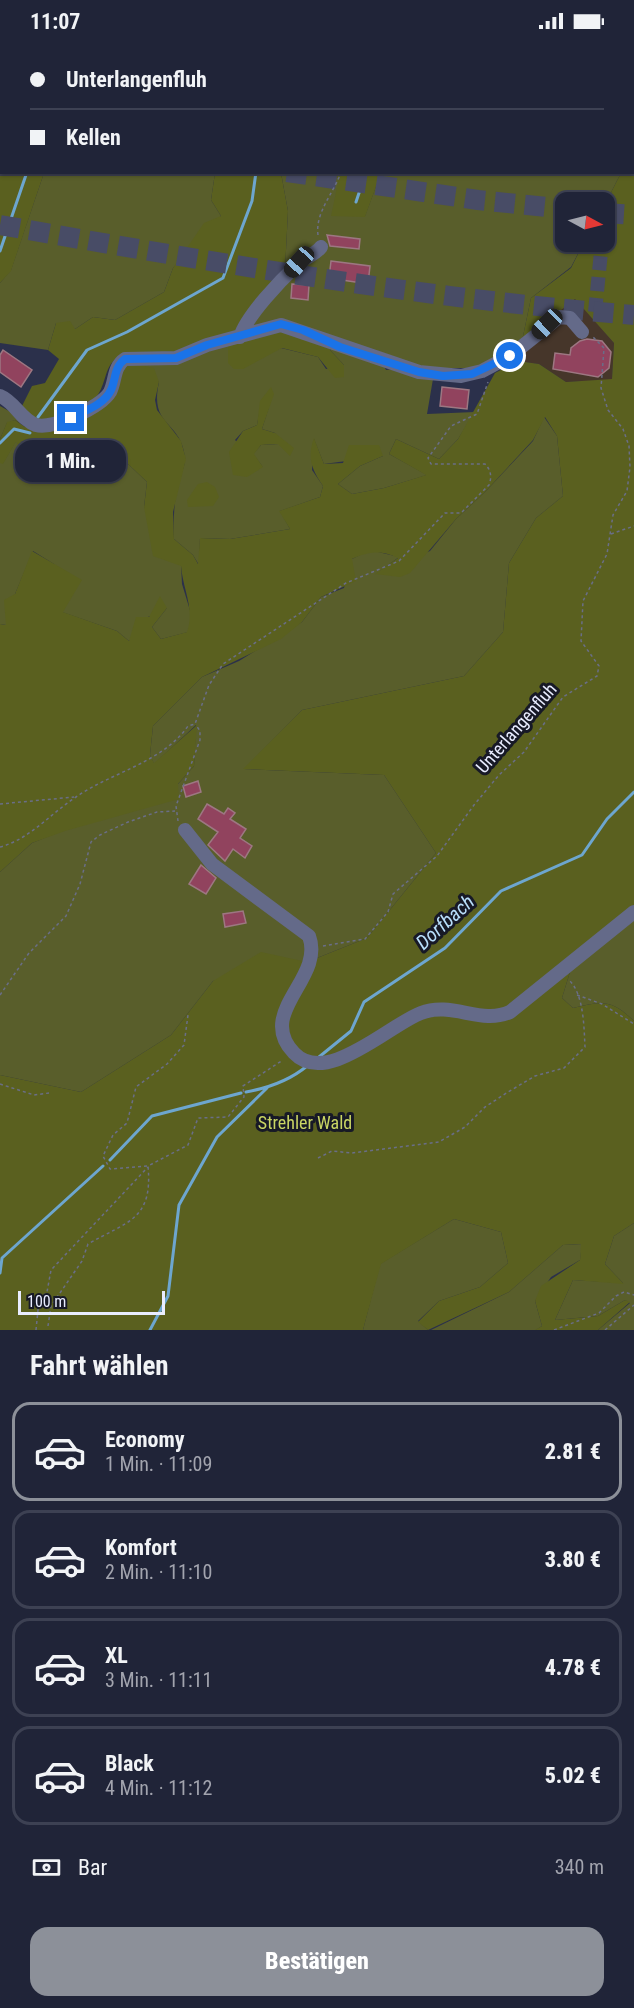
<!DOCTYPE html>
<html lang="de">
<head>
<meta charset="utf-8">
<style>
	:root { --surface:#202438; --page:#2d3043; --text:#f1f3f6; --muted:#a2a4ae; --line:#3d4153; --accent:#8c9099 }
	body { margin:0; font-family:"Roboto Condensed",sans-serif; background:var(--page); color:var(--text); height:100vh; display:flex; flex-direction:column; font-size:22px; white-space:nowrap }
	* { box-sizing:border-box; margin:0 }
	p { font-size:20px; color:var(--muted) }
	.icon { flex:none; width:33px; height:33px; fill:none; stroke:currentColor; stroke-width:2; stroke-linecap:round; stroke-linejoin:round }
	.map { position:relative; height:1288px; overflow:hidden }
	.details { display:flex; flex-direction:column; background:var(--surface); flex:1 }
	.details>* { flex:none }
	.guide { position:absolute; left:0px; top:0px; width:634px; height:132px; box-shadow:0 2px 4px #0004,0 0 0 2px var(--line); display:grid; align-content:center; height:132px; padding:0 30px; background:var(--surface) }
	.needle { width:39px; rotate:97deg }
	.fabs { position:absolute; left:555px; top:150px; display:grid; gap:12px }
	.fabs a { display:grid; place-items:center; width:60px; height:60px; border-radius:12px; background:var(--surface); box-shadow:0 2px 4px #0004,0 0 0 2px var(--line); font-size:30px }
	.scale { position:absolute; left:18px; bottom:15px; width:147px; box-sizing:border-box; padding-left:6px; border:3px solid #e9edff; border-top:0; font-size:16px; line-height:21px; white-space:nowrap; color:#e9edff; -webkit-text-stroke:4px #171926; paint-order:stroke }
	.end { position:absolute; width:27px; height:27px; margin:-14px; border:8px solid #1a73e8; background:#fff; box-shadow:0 0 0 3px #fff }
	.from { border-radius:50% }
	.bubble { position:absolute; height:42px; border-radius:18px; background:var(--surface); box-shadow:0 2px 4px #0004,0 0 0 2px var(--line); font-size:20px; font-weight:800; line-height:42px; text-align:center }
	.car { position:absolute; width:18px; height:36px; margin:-18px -9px; border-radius:8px; box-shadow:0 0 4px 2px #0007; background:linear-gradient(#222 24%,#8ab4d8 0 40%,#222 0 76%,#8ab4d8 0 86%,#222 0) }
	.guide b { display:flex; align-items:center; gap:21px; height:57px; font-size:22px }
	.guide b+b { border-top:2px solid var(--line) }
	.guide i { width:15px; height:15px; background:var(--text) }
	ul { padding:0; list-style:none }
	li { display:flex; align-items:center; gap:18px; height:99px; margin:0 12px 9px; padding:0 18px; border:3px solid var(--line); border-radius:18px }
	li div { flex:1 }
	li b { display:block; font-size:22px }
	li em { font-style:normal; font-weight:800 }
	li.on { border-color:var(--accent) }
	li>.icon { width:54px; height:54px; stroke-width:1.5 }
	h2 { padding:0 30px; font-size:27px; line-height:72px }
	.pay { display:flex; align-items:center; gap:15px; height:66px; padding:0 30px; font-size:22px }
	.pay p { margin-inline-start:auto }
	.button { display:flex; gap:12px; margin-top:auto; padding:12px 30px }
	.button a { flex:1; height:69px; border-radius:18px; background:var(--accent); color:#fff; font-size:24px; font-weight:800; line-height:69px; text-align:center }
	.status { display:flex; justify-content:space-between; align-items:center; height:42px; padding:0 30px; background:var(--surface); direction:ltr }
	.status svg { height:16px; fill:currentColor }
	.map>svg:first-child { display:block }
	.industrial { fill:#46362a }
	.green { fill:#595e2b; fill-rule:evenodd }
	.forest { fill:#5a601f }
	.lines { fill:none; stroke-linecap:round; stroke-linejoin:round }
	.stream { stroke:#6da6cf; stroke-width:3 }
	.building { fill:#91435e; stroke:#9d7782; stroke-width:1.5 }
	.minor-tunnel { stroke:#484c66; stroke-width:14; stroke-dasharray:14 7; stroke-linecap:butt }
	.highway-tunnel { stroke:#484c66; stroke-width:20; stroke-dasharray:20 10; stroke-linecap:butt }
	.path { stroke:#6a6e87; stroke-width:1.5; stroke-dasharray:3 3; stroke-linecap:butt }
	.minor { stroke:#646a89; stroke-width:14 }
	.route { stroke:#1a73e8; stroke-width:8 }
	.labels { text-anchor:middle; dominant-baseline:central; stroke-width:6; stroke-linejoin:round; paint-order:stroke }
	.street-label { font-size:18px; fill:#e9edff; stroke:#171926 }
	.park-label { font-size:18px; fill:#cad664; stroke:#171926 }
	.water-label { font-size:20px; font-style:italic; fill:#b8defa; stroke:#171926 }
</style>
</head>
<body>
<div class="status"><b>11:07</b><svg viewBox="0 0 49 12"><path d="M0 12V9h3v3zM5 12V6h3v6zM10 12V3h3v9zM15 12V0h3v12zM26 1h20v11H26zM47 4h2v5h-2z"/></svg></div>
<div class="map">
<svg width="634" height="1288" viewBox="0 0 634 1288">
	<rect width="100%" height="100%" fill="#2b304b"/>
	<path class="industrial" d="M575,256L614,301L612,338L566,340L539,322L518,319L522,299Z"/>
	<path class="green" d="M544,130L546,134L549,130L621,131L605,162L566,160V200H584L571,225L531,256L522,299L513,307L476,326H431L252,285L285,228L288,169L281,131H325L339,135L365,174L381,131Z
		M44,131H215L211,158L221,174L173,226L164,250L115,278L93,275L75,287L56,281L48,308L0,301V241L11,228Z
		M228,301L262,315L281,306L318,315L326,327L344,323L330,308L332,305L383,322L386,328L394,327L433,337L427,372L475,370L458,397L439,417L396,397L389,412L427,433L384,446L352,452L338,442L360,424L383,414L324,422L314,397L312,428L323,444L320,455L280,469L290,487L230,497L200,496L199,523L193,513L174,497C173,480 174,463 177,446C179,436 186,424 185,415C180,377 149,386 159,340L136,322ZM269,365L262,387L275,391L278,402L261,403L253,412L263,425L235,398L243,389L257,383L259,372Z
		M0,364L16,373L20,381L15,378L7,381L0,397Z
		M544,375L557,394L563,454L536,476L509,521L503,590L464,634L302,668L244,727L384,733L436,811L367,896L307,920L213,939L171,993L81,1050L0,1033V830L32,801L178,742L194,724L196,683L154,722L150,713L153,684L202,635L239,619L302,580L321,555L344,546L352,517L370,508L399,515L376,532L430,509L456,477L485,450L533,399Z
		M16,399L36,424L72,423L94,405L107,402L147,440L144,465L181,523L182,542L192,575L188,590L161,597L152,585L167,566L148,575L129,599L117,589L62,570L54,522L33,509L15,552L6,583L0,582V421H3Z
		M634,874V979C611,957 603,959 573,966L562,956L573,920Z
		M454,1177L501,1190L508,1221L480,1245L439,1259L418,1279L428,1288H363L380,1222Z
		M634,1181V1288H598L630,1261L625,1258L598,1274L555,1278L573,1238L623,1241L605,1222L614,1194Z
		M582,1202L580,1218L551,1235L535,1259L542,1284L536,1288H431L509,1250L563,1203Z"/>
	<path class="forest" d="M0,0L121,1L2,2V130L44,131L11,229L0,241Z
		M171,0H634V874L573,920L562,956L573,966C603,959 611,957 634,979V1181L614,1194L605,1222L624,1242L573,1238L555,1278L598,1274L625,1258L630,1260L598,1288H535L542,1284L535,1259L541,1244L580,1218L581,1202L563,1203L509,1250L428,1288L418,1280L439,1259L480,1245L508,1221L501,1190L454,1177L381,1222L363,1288H0V1033L81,1050L171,993L213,939L261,910L307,920L367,896L436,811L384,733L243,727L302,668L464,634L503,590L509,521L536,476L563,454L557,394L545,375L533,398L485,450L456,477L410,531L400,535L375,532L398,516C381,508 369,509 352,517L356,539L321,555L302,580L281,597L202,635L153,684L150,713L154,721L197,683L194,724L178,742L179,757L65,789L32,801L0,830V582L6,583L4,558L15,552L32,509L82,538L63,570L117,589L129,599L136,575H149L160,554L167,566L152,585L161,597L187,590C195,567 183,548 181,524L153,514L144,465L147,440L107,402C86,406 78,425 61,427C53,427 44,425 36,424L16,400L3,422L0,421V397L7,380L15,378L25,385L71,387L92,372L120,325L136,322L154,326L159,340L155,358L157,368L181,399L186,417L173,470L174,497L193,513L198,522L200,496L230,497L290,487L279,469L320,455L323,444C311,426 307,415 314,396L324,422L343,421L349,403H379L383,414L360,424L338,442L352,452L384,446L426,433L389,412L396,397L439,417L458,397L495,331L518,319L539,322L566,340L612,337L614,301L575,257L522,299L531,256L571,226L584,200H604L605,162L621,131L633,130V2Z
		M215,131H281L288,169L285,228L232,294L181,313L120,314C106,322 107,334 101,347C97,356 87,366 81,374L42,381L21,366L32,344L45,341L59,317L48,308L56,281L70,279L75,287L93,275L115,278L164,250L173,226L204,181L221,174L211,158Z
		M325,131H381L365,175L331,174L339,136Z
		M282,287L332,305L330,308L344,323V335L335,336L318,315L282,306L243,327H234L228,321V301Z
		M271,345L274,352L262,387L275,391L294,406L290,414L278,402L261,403L254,412L263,425L247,435L233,433L229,410L243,389L257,383L260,359Z
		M207,440L215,445L219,455L213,464L188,465L187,458L198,442Z"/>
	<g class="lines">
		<path class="stream" d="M261,0V2
			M578,0L579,2
			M63,2V0
			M511,2L516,0
			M628,2L630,0
			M356,160L366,130
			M0,209L27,130
			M38,375L87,308L127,290L223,236L252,159L256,130
			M0,401L14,387L30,391
			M319,1015L351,989L364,960L445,906L501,849L582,813L607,777L634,750
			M246,1050C268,1046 289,1039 307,1024
			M110,1118L152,1074L241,1051
			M0,1231L2,1216L103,1124
			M150,1288L168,1254L179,1163L217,1095L267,1046"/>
	</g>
	<path class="building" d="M327,193L360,197L359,207L330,204Z
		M331,219L370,224L368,242L329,236Z
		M292,242L309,243L308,258L291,256Z
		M587,297L602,299L611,310L609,326L598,335L553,327L555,311L570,313L571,306L580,299Z
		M3,308L32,328L21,345L0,330V313Z
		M442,345L469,348L467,367L440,364Z
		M198,739L201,750L186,755L183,744Z
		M207,762L224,772L228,766L235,771L230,777L246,787L240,796L252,804L245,816L233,807L225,819L208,803L218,790L198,777Z
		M201,823L216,836L206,852L189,842Z
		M243,869L246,881L225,885L223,872Z"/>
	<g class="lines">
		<path class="minor-tunnel" d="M604,179L605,171
			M595,270L602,200"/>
		<path class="highway-tunnel" d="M0,81H2
			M287,130L478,158L566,167
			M604,171L634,173
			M0,183C210,220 421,256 634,273"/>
		<path class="path" d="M430,2L431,0
			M318,193C315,170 334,151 341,130
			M611,492L634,484
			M0,762L74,755
			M178,779L176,764L200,698V689L196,683
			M0,805C30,797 50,772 76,755C112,730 162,721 188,684L195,682L209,643L223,622L346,541L399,519L445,471H461L489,443C492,435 491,428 485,422H431L428,416L451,384L477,372L488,340
			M323,904L365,897L388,870L393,852L437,814L474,763L499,733L524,710L563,655L597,634L599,624L581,599L583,559L607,512L613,473L627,449L630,425L629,404L623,387L608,368L601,346L604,306L593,295
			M0,953L29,911L66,874L80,842L91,800L100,793L128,780L157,770L175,769
			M577,953L602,962L634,982
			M0,1042L34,1053L49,1051
			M318,1116L332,1109L352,1111L439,1100L465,1085L485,1065L508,1050L535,1034L564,1026L585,1005C584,986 584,952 569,938
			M147,1124L110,1127L103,1114L113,1093L127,1081L136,1045L167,1022L184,1003L188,973
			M48,1284L51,1264L82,1219L88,1202C128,1179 153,1178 148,1124L188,1103L198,1076L228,1075L244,1055L243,1044L283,1018
			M36,1288L39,1258L47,1250L51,1228L148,1125
			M554,1288L599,1271L616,1254L624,1250L634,1253
			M605,1288L634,1263"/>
		<path class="minor" d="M240,295C247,273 281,238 298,222C305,215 315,213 321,205
			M0,354C15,360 21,378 36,383C53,388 101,365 110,350C116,338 113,325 125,317L176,316L207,303L281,283L419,330L461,334L482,329L510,314L559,275L570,276L582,290
			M185,788L212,822L309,894C325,937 255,970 294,1011C326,1045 389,983 421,971C452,959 481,983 510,970L634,870"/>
	</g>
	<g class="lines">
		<path class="route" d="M71,376C84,369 104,363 111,348C116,337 114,325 125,317L176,316L207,303L281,282L303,288L340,305L419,330L443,334L472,332L510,314"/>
	</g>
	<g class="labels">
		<g class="street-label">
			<text transform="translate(516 686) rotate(-49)">Unterlangenfluh</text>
		</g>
		<g class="park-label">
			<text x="305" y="1080">Strehler Wald</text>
		</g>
		<g class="water-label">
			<text transform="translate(445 880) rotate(-42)">Dorfbach</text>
		</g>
	</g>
</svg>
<div class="fabs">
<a><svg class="needle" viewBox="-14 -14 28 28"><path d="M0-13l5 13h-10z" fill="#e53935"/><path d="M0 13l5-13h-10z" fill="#a2a4ae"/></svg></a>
</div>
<div class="scale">100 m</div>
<i class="end from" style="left:510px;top:314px"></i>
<i class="end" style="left:71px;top:376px"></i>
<div class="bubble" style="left:15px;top:398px;width:111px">1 Min.</div>
<i class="car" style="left:299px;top:220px;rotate:222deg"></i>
<i class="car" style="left:547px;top:282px;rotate:226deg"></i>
<div class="guide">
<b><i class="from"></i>Unterlangenfluh</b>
<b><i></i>Kellen</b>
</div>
</div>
<section class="details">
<h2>Fahrt wählen</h2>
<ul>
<li class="on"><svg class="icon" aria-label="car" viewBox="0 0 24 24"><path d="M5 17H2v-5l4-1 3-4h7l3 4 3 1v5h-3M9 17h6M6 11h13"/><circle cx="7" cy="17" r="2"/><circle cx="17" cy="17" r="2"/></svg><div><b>Economy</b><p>1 Min. · 11:09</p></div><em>2.81 €</em></li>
<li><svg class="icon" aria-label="car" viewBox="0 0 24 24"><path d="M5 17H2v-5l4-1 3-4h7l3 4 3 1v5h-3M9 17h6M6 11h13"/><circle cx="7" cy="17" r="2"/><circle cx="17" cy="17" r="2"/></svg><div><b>Komfort</b><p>2 Min. · 11:10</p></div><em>3.80 €</em></li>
<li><svg class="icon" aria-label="car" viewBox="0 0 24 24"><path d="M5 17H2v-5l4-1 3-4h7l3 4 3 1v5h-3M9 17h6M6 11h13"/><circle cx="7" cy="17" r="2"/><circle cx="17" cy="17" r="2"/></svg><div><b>XL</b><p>3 Min. · 11:11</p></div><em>4.78 €</em></li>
<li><svg class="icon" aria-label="car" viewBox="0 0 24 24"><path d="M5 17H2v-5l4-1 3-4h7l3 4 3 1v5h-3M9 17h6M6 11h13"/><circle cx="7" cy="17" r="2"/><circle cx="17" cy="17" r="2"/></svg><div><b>Black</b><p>4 Min. · 11:12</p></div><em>5.02 €</em></li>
</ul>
<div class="pay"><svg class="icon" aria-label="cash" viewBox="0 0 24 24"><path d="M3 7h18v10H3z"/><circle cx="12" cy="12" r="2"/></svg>Bar<p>340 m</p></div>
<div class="button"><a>Bestätigen</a></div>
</section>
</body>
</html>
